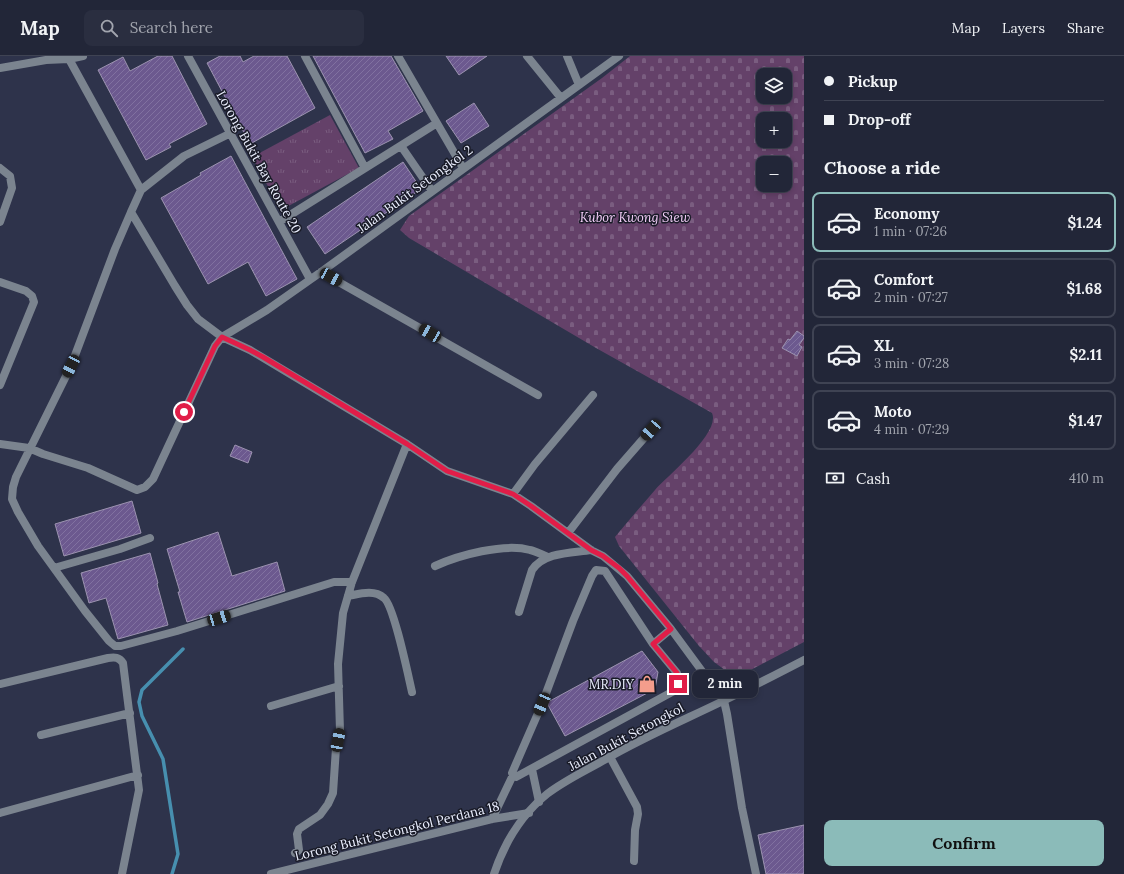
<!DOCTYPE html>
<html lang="en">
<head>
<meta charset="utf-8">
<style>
	:root { --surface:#222638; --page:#2a2e40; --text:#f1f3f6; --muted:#a2a5ae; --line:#3f4353; --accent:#8bbbb9 }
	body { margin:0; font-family:Lora,serif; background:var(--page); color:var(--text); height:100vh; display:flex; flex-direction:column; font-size:15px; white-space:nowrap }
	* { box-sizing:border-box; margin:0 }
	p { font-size:13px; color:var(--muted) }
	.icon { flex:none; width:22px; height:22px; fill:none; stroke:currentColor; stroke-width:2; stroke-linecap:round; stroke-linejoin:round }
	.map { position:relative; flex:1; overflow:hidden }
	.details { display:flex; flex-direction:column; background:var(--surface); width:320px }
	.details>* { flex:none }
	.hud { display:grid; align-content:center; height:88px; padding:0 20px; background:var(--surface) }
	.tools { position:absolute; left:756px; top:12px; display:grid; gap:8px }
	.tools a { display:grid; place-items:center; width:36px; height:36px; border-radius:8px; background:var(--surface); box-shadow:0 2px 6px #0003,0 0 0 1px var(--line); font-size:20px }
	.end { position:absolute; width:18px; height:18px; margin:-9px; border:5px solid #e11d48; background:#fff; box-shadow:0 0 0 2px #fff }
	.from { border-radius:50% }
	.bubble { position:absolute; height:28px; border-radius:8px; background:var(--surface); box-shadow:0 2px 6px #0003,0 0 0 1px var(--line); font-size:13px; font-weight:800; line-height:28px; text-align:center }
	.car { position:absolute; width:12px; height:24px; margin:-12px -6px; border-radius:5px; box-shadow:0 0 3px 1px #0007; background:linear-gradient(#222 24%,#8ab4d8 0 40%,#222 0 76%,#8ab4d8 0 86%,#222 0) }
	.hud b { display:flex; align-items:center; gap:14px; height:38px; font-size:15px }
	.hud b+b { border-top:1px solid var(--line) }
	.hud i { width:10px; height:10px; background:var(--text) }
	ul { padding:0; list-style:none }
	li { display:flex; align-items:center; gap:12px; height:60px; margin:0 8px 6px; padding:0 12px; border:2px solid var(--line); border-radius:8px }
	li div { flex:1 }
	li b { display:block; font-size:15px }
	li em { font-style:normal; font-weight:800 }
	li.current { border-color:var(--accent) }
	li>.icon { width:36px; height:36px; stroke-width:1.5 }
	h2 { padding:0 20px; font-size:18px; line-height:48px }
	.pay { display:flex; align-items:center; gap:10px; height:44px; padding:0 20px; font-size:15px }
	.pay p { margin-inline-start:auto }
	.action { display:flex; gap:8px; margin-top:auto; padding:8px 20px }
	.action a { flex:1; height:46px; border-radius:8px; background:var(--accent); color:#111; font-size:16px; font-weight:800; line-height:46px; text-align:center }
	header { display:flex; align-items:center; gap:24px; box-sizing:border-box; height:56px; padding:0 20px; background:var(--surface); border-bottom:1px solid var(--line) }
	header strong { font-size:19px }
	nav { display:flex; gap:22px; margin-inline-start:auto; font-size:14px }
	.search { width:280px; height:36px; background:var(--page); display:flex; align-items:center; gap:10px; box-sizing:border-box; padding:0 14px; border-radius:8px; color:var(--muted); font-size:15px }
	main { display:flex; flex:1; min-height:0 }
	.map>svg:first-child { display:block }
	.cemetery { fill:url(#cemetery-stones); fill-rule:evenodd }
	.park { fill:url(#park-tufts) }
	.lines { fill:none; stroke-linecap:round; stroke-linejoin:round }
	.stream { stroke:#478faf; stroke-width:3.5 }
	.building { fill:url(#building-hatch); stroke:#9c93b0 }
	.minor { stroke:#7b848f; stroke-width:8 }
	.tertiary { stroke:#7b848f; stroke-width:8 }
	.route { stroke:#e11d48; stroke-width:5 }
	.labels { text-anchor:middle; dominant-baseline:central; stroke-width:3; stroke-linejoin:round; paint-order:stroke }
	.street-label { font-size:13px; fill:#ebefff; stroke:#191b27 }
	.park-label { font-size:13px; font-style:italic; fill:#f4cef9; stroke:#191b27 }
	.poi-label { font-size:13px; fill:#ebefff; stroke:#191b27; text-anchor:end }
</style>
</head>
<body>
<header>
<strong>Map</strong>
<div class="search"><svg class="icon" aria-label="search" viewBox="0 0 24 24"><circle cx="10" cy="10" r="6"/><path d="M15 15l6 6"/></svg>Search here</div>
<nav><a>Map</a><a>Layers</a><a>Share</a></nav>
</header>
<main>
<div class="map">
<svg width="804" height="818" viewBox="0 0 804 818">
	<defs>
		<pattern id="cemetery-stones" width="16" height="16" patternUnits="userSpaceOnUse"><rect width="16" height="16" fill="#644169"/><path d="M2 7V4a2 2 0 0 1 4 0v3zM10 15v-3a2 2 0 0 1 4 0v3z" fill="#7a5d80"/></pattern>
		<pattern id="park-tufts" width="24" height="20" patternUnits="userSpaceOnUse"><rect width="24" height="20" fill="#644169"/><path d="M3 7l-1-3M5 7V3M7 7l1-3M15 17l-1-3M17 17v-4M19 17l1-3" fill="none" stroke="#7a5d80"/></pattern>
		<pattern id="building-hatch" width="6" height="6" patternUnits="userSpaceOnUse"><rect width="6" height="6" fill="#6c598f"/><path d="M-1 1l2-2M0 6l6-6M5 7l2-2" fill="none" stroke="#8171a0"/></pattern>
	</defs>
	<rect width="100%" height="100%" fill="#2e334b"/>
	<path class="cemetery" d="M630,0H804V586L739,620L729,617L714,606L699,590L619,490L615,481C628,465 642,449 655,434C668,419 721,377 712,357L596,292L409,182L400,174L409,160L602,22ZM763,19H785V41H763ZM763,63H785V85H763ZM763,107H785V129H763Z"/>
	<path class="park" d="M330,59L359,112L281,154L252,101Z"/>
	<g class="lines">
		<path class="stream" d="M172,818L178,798L163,703L142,660L139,646L142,634L183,593"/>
	</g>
	<path class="building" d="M158,0H172L207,68L169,88L171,91L146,104L98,14L123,1L130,15Z
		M220,0H240L243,6L254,0H287L315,52L250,88L207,7Z
		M313,0H391L423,55L388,75L393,83L365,97Z
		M446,0H487L459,19Z
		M474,47L489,70L461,87L446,65Z
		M231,100L297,223L266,240L248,206L208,228L161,142L201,119L200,117Z
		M403,106L421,133L325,198L307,171Z
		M797,275L804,280V282L799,289L802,291L797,300L782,292L788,283L790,284Z
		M235,389L252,396L248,407L230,400Z
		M132,445L141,477L64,500L55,468Z
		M218,476L232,520L277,506L285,535L187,566L178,536H180L167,493Z
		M150,497L158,527L157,528L168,569L118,583L106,542L89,547L81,517Z
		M642,595L658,616L655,633L565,680L548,649V646Z
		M804,769V818H766L758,779Z"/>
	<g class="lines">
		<path class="minor" d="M188,0L310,223
			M305,0L365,112
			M398,0L463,112
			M527,0L561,42
			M567,0L579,29
			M69,3L141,134L131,156L175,230L187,249L198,263L222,281L250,294L407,388L447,415L513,438L531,450L591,494L603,500L627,520L671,573L724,645L727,658L742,752L756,818
			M0,12L46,4L69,3L83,0
			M401,90L432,135
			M0,112L10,120L12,132L0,166
			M141,134L184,100L231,77
			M131,156L115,193L71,310L16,421L13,431L12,443L18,456L38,490L85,555L109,585L115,590H121L177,575L334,526H352
			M279,166L437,67
			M321,216L538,339
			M0,226L26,235L32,240L34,246L0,329
			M0,388L29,392L43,398L88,412L137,434L145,431L153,423L215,290L222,281L267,254L321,216L619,0
			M513,438L535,408L593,339
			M568,477L617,413L651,374
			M435,510C459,499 504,487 530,494C536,495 542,499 548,501
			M54,512L120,493L150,482
			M596,514L605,515L653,588L677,617L678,628L672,636L516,721L513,719L512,717L542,648L573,565L592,520Z
			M348,540C359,538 374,533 384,542C394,550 408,619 412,636
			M519,556L532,514C544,496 571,497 591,494
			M653,588L671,573
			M0,628L108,602C115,601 119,601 123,607L139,734L122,818
			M271,650L339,630
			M41,679L130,657
			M610,701L637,751L638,758L635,774L634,805
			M532,713L539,746
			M0,757L138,719
			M492,763L513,719
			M295,797L299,794L297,778L299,773L320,759L328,748L333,737L336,692L340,675L338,608L343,557L352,526L407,388
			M271,818L492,763L529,757"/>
		<path class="tertiary" d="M494,818C504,788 521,759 547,738C565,724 587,714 606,703C644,681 684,664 723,645C750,632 777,618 804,604"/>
	</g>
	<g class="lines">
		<path class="route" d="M184,356L215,290L222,281L250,294L263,301L407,388L447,415L513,438L531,450L591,494L603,500L619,512L627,520L671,573L653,588L677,617L678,628"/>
	</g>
	<defs>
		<g id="shop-bare" transform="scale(1.38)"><path d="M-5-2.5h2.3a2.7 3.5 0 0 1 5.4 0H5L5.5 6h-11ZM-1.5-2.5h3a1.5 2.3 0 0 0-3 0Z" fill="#f49d8c" stroke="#191b27" stroke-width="2.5" paint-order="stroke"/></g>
	</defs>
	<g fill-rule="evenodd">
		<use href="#shop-bare" x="647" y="628"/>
	</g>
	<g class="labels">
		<g class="street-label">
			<text transform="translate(259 106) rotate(61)">Lorong Bukit Bay Route 20</text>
			<text transform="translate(415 133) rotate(-36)">Jalan Bukit Setongkol 2</text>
			<text transform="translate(626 681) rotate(-28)">Jalan Bukit Setongkol</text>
			<text transform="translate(397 775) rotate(-14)">Lorong Bukit Setongkol Perdana 18</text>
		</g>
		<g class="park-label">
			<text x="635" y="161">Kubor Kwong Siew</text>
		</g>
		<g class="poi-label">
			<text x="634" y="628">MR.DIY</text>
		</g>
	</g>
</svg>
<div class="tools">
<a><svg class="icon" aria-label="layers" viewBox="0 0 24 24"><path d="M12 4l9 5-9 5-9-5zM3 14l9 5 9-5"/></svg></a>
<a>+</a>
<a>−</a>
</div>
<i class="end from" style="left:184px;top:356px"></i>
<i class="end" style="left:678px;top:628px"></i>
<div class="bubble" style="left:692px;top:614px;width:66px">2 min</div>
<i class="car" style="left:331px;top:221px;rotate:119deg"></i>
<i class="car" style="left:430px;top:277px;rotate:300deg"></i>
<i class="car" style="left:71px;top:310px;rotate:207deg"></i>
<i class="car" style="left:651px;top:374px;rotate:222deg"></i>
<i class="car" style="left:219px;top:562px;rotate:73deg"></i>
<i class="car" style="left:542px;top:648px;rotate:203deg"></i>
<i class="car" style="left:338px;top:684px;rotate:11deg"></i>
</div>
<section class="details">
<div class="hud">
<b><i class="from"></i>Pickup</b>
<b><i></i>Drop-off</b>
</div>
<h2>Choose a ride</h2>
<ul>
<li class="current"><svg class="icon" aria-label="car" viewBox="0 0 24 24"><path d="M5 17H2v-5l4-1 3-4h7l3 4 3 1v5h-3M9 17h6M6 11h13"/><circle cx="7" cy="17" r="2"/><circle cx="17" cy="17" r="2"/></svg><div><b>Economy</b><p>1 min · 07:26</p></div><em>$1.24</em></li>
<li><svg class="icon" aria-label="car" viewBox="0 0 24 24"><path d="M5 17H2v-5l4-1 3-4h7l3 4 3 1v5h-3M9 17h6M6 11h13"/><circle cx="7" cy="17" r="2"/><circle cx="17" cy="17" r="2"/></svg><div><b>Comfort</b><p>2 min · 07:27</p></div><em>$1.68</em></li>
<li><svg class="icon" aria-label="car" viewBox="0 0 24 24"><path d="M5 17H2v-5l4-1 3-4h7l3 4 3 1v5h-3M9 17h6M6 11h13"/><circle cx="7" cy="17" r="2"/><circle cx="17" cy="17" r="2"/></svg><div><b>XL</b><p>3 min · 07:28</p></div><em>$2.11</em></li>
<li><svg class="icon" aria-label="car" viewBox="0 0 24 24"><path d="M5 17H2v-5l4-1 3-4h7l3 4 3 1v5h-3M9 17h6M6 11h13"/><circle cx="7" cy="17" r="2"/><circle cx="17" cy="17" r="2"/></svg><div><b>Moto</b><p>4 min · 07:29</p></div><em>$1.47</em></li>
</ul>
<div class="pay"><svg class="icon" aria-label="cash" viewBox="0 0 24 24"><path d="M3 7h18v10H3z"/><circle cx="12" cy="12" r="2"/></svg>Cash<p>410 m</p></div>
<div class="action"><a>Confirm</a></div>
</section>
</main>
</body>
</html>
